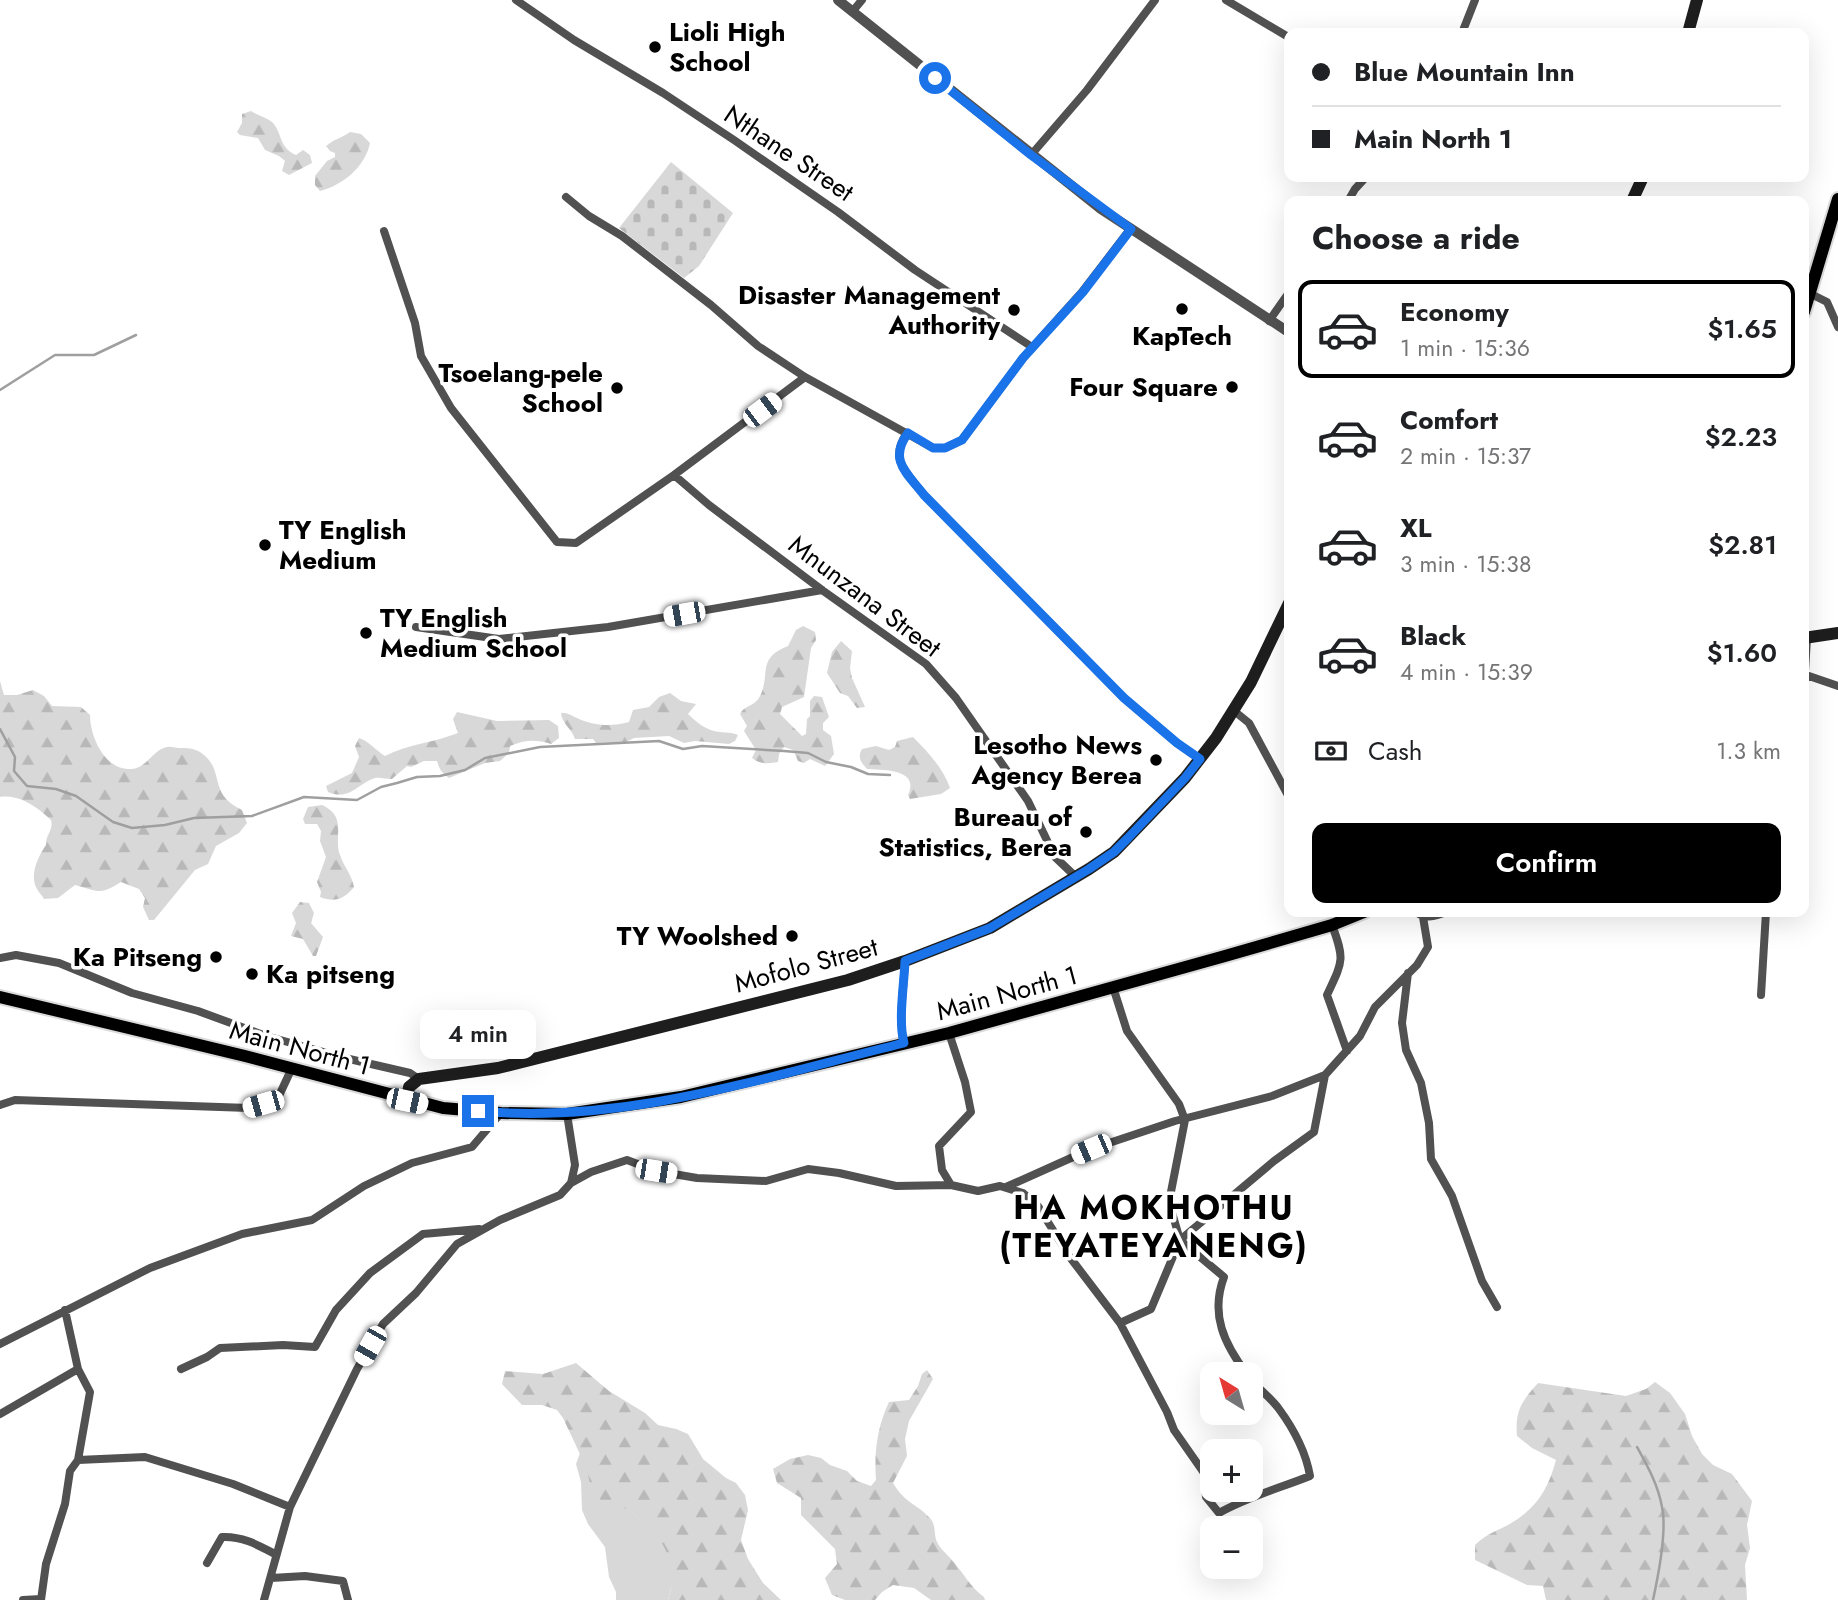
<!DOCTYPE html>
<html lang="en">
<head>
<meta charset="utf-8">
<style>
	:root { --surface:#fff; --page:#f2f2f2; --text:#202124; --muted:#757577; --line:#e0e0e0; --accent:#000 }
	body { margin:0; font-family:Jost,sans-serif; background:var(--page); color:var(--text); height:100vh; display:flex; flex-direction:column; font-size:26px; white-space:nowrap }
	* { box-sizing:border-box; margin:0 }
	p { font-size:23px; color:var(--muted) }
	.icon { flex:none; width:38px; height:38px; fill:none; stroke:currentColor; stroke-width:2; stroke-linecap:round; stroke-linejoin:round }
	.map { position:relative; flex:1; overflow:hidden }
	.panel { position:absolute; left:1284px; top:196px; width:525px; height:721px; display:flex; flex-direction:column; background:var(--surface); border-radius:14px; box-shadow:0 7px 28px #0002 }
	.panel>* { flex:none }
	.hud { position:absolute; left:1284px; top:28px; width:525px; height:154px; border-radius:14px; box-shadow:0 7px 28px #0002; display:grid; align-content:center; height:154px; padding:0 28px; background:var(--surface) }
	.needle { width:46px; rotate:323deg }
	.tools { position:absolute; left:1200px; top:1362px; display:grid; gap:14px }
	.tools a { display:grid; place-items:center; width:63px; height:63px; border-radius:14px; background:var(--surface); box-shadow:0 7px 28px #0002; font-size:35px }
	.end { position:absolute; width:32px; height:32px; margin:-16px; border:9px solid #1a73e8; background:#fff; box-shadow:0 0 0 4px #fff }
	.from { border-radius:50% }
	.bubble { position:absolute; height:49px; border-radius:14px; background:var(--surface); box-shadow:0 7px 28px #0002; font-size:23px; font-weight:600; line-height:49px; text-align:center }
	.car { position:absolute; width:21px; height:42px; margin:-21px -10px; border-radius:9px; box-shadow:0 0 5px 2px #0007; background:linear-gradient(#fff 24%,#345 0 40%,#fff 0 76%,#345 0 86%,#fff 0) }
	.hud b { display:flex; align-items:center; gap:24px; height:66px; font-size:26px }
	.hud b+b { border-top:2px solid var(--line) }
	.hud i { width:18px; height:18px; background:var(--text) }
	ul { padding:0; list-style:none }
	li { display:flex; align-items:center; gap:21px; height:98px; margin:0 14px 10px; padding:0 14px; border:4px solid transparent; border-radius:14px }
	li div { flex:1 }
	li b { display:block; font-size:26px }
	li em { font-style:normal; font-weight:600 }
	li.on { border-color:var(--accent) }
	li>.icon { width:63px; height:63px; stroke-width:1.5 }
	h2 { padding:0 28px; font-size:32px; line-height:84px }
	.pay { display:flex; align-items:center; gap:18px; height:77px; padding:0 28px; font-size:26px }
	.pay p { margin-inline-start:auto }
	.button { display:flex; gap:14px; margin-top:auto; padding:14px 28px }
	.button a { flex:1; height:80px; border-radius:14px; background:var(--accent); color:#fff; font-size:28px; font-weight:600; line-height:80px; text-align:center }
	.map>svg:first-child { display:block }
	.green { fill:#d8d8d8 }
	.forest { fill:url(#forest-firs) }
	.cemetery { fill:url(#cemetery-stones) }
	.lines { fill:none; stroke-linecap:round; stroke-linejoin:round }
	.stream { stroke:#9f9f9f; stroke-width:2.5 }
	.primary-casing { stroke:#dbdbdb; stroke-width:16 }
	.minor { stroke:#515151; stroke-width:8 }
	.tertiary { stroke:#515151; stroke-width:10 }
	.secondary { stroke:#1e1e1e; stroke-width:12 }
	.primary { stroke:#000; stroke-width:12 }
	.route { stroke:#1a73e8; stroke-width:9 }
	.poi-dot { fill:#000; stroke:#fff; stroke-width:2.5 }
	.labels { text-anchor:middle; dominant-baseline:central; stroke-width:7; stroke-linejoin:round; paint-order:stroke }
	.poi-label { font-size:26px; font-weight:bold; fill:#000; stroke:#fff; text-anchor:end }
	.street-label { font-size:26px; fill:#000; stroke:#fff }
	.district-label { font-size:33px; font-weight:bold; letter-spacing:2px; fill:#000; stroke:#fff }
</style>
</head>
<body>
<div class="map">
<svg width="1838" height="1600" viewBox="0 0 1838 1600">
	<defs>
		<pattern id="forest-firs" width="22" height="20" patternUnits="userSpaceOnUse" patternTransform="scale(1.75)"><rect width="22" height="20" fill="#d8d8d8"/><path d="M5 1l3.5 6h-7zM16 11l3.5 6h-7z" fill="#b8b8b8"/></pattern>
		<pattern id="cemetery-stones" width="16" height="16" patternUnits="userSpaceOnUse" patternTransform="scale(1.75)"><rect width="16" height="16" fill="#d8d8d8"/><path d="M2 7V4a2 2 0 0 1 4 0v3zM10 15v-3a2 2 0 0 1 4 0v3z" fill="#b8b8b8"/></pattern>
	</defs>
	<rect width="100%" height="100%" fill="#fff"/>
	<path class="green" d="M580,1453L588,1469L590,1485C619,1504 661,1526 672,1563C675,1575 671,1588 668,1600H616V1592L609,1577L605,1547L588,1524L582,1510L581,1482L576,1464Z"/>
	<path class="forest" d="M251,111C257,115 267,118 272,122C283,133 278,147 296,155L303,150L310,155L312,163L289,175L282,171L285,161L279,156L265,150L258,138L240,135L237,132L242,123V114Z
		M350,132L361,134L370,143C365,167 343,185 320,191L315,185V176L327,161L335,157V153L330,151L326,146C334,139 342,138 350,132Z
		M803,626L815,632L816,640L811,648L804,697L782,707L780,714L802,736L806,734L807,719L810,716V701L814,696L822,697L829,717L823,723V730L831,736L834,754L825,766L810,759L804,763L798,761L793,750L784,747L779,754L778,762C769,764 759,764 752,758L756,750L744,731L747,726L740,714C744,705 756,706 760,696C771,675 756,658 788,646L796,630Z
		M841,641L852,651L850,668L852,678L865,707L857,708L848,696L840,693L827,673L832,652Z
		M0,681L4,695H17L33,690L44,696L52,706L81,707L90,715C90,737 105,771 132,769C147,768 154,748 168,747C172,746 175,748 179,748C187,748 193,748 200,752C227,770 206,793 242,810L247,823L239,833L216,846L208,864L195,870L154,920H149L143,907L145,898L139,889L121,882C99,896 98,891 75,885L58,898L44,899C42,895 39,893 37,889C29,876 38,856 46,845C45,836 54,830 51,820C37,807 19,794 0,797Z
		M670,693L681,701L696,704L688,714C696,722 707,731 720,732C727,733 731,732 738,735L735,741L729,744L695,741L684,743L669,736L634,738L626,742L596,743L593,739H575C572,729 562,724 561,713C569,713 570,715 577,718C593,726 612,727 629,722L633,710L649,707L659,697Z
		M457,712L497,721L549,720L558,726L559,738L551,744C535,739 525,740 510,746L509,753L500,761L485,763L449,778C442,773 439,769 437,761H424L411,767L407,766L392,779C386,779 380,777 375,778C357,784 350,801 328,792L326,786L352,773L359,757L355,746L359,738C369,741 375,750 385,756C408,744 433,743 458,733L453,719Z
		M913,737C928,752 943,768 950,788L941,794L910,799L908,795C920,769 884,770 867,769C861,762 857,758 862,749L876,746L889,750L895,747L897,741Z
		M322,805C348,817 333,836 340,855C344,867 352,875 354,887C344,899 335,903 320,897L321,892L317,882L326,857L320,841L321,831L317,824H305L303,819L308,807Z
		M300,902L309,903L314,913L311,923L323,937L316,956H313L303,939L291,936L296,923L292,913Z
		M576,1363L609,1391L645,1413L658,1425L676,1429L688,1434L703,1459L726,1478L736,1483L745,1495L748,1510L741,1540L748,1559L763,1583L781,1600H668C683,1553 652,1525 614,1501L605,1504L595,1495L590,1485L587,1469L563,1418L557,1410L542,1405H522L502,1384L505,1371L543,1374Z
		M927,1370L933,1379L909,1421L905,1439L907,1456L893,1483C906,1504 914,1502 929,1517C937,1525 933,1533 937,1542C941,1550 946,1553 951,1559C963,1572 970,1587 984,1597L985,1600H931L914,1588L893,1585L882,1592L875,1600H845L832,1595L825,1578L837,1564L835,1549L801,1515V1498L777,1483L773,1469L790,1459L808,1455L821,1458L830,1465L847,1471L857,1481L871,1486L876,1480C874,1453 877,1427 889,1402L909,1400L918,1386L922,1374Z
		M1655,1382L1670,1393L1685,1414L1692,1436L1702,1454L1713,1465L1732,1474L1752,1501L1747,1525L1750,1548L1745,1565L1747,1600H1546L1543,1586L1527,1585L1475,1560V1545C1485,1535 1496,1531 1508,1525C1536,1509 1548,1490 1556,1460L1532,1448L1517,1436C1515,1411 1521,1402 1538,1383L1626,1396L1646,1389Z"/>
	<path class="cemetery" d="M671,162L733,213L699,266L684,278L619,228Z"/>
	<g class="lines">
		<path class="stream" d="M0,390L55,355H94L136,335
			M0,729L15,757L14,771L27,786L56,789L76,796L113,822L132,828L165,825L194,818L252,816L304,797L357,800L381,787L397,783L417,777L440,776L465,770L485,758L540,747L659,741L683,749L702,746L784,751L808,753L826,762L851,767L868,774L890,775
			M1637,1447C1648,1467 1658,1485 1662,1507C1667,1530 1658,1577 1653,1600"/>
		<g class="primary-casing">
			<path id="primary" d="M1804,312L1838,199
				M0,997L245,1056L443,1108L501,1113L567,1114L681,1097L949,1033L1225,956L1332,925L1364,912"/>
		</g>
		<path class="minor" d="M516,0L574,40L663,93L734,140L838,212L915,270L1032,347
			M1226,0L1290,38
			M852,12L862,0
			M1462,33L1475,0
			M1031,155L1087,90L1155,0
			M566,197L589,216L622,236L711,305L758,346L805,377L933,448H945L962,440L1023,358L1082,292L1131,228
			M1348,201L1355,189L1366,177
			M384,231L415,323L421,356L451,408L557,542L576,543L674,475L805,377
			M1811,294L1827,302L1838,327
			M1269,321L1290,291
			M907,433C888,460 907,473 924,495L1124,698L1177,743L1200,759
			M674,475L709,505L822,590L926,664L956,698L1028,801L1055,857L1076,877
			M416,627L499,639L608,627L822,590
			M1806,675L1838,686
			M1804,688L1807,638
			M1233,710L1249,723L1290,799
			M1416,912C1427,920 1434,916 1447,912
			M1332,925C1345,960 1343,961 1327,995L1347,1051
			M0,958L16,955L59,963L132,993L198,1011L266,1036L345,1058L410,1073L419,1079
			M1408,973L1402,1023L1406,1050L1421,1083L1429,1123L1431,1159L1452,1196L1482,1281L1497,1307
			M1113,987L1127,1031L1179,1104L1185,1120L1169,1202L1180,1240L1151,1309L1120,1323
			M1761,995L1766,912
			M949,1033L965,1082L971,1112L939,1146L942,1170L951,1185L978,1191L1000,1186L1023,1193L1038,1206L1069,1256L1120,1323L1167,1412L1174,1430L1204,1473L1206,1497L1219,1513C1247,1497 1280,1488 1310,1476C1306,1453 1293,1428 1279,1409C1271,1398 1260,1390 1251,1380
			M904,1043C898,1020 904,986 905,961
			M0,1105L15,1100L249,1108L277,1100L291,1070
			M571,1183L591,1172L627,1160L656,1171L697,1178L766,1181L808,1169L839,1173L896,1186L951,1185
			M1006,1187L1091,1149L1175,1121L1272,1096L1325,1075L1360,1036L1375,1007L1417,965L1428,947L1423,917
			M0,1344L150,1268L242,1234L312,1220L364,1186L412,1163L472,1147L501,1113
			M181,1369L207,1357L220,1348L283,1345L315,1347L336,1310L370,1273L423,1234L479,1229
			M1247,1374C1224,1344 1210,1314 1224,1277L1180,1240L1274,1161L1314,1132L1325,1075
			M0,1414L78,1369
			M78,1460L145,1457L233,1484L290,1507
			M207,1563L222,1537C242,1536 258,1545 275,1554
			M271,1578L305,1576L343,1581L348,1600
			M23,1600L41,1599
			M41,1600L46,1564L65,1504L70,1471L78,1460L90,1392L78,1369L65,1310
			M264,1600L290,1507L357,1369L383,1324L416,1293L457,1244L500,1220L560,1195L571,1183L575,1165L567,1114"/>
		<path class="tertiary" d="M838,0L1101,209L1290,333"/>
		<path class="secondary" d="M1688,33L1697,0
			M1632,201L1643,177
			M1804,638L1838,633
			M407,1101L409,1087L419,1079L498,1068L848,980L905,961L990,928L1089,869L1114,852L1185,778L1216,738L1251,682L1290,601"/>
		<use href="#primary" class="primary"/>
	</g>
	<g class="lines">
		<path class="route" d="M478,1111C623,1125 765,1077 904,1043C898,1020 904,986 905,961L990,928L1089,869L1114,852L1128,838L1185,778L1200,759L1177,743L1124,698L924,495C907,473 888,460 908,433L933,448H945L962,440L1023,358L1083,292L1131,229L1031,155L935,78"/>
	</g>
	<g class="poi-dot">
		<circle cx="655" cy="47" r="7"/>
		<circle cx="1182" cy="309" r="7"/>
		<circle cx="1014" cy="310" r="7"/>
		<circle cx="1232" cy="387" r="7"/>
		<circle cx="617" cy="388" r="7"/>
		<circle cx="265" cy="545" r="7"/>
		<circle cx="366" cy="633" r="7"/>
		<circle cx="1156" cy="760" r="7"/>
		<circle cx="1086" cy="832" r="7"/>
		<circle cx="792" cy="936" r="7"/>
		<circle cx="216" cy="957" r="7"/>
		<circle cx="252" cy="974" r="7"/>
	</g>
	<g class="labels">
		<g class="poi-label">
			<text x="669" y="32" text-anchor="start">Lioli High<tspan x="669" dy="30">School</tspan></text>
			<text x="1000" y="295">Disaster Management<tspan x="1000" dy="30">Authority</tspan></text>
			<text x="1182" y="336" text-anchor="middle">KapTech</text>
			<text x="603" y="373">Tsoelang-pele<tspan x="603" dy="30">School</tspan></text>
			<text x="1218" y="387">Four Square</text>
			<text x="279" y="530" text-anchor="start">TY English<tspan x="279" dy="30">Medium</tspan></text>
			<text x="380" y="618" text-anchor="start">TY English<tspan x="380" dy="30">Medium School</tspan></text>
			<text x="1142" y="745">Lesotho News<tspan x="1142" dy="30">Agency Berea</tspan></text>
			<text x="1072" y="817">Bureau of<tspan x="1072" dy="30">Statistics, Berea</tspan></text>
			<text x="778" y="936">TY Woolshed</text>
			<text x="202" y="957">Ka Pitseng</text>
			<text x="266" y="974" text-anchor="start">Ka pitseng</text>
		</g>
		<g class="street-label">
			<text transform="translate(789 153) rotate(34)">Nthane Street</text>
			<text transform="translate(865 596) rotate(37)">Mnunzana Street</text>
			<text transform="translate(806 965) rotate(-15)">Mofolo Street</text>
			<text transform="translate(1007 993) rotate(-15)">Main North 1</text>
			<text transform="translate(300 1048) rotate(15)">Main North 1</text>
		</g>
		<g class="district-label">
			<text x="1154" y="1207">HA MOKHOTHU<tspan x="1154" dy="38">(TEYATEYANENG)</tspan></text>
		</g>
	</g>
</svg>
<div class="tools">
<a><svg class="needle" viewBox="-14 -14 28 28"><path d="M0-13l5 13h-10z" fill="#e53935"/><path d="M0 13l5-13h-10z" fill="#757577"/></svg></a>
<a>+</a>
<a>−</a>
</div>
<i class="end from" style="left:935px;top:78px"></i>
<i class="end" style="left:478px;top:1111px"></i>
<div class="bubble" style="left:420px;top:1010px;width:116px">4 min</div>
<i class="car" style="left:762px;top:410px;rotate:53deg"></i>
<i class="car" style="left:684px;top:614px;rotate:260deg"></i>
<i class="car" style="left:407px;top:1101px;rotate:102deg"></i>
<i class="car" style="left:263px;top:1104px;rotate:254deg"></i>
<i class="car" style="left:1091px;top:1149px;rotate:247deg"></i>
<i class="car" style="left:656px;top:1171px;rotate:99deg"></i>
<i class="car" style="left:370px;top:1346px;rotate:210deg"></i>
<div class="hud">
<b><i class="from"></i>Blue Mountain Inn</b>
<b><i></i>Main North 1</b>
</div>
<section class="panel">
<h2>Choose a ride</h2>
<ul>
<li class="on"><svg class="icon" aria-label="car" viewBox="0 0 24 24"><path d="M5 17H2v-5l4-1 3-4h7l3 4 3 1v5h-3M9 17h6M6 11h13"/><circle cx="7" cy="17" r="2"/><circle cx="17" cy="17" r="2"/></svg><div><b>Economy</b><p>1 min · 15:36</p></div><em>$1.65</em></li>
<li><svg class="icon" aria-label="car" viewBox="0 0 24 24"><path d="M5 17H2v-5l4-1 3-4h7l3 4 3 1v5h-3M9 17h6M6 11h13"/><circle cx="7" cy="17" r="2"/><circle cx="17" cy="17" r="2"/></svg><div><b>Comfort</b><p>2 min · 15:37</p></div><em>$2.23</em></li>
<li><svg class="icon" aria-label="car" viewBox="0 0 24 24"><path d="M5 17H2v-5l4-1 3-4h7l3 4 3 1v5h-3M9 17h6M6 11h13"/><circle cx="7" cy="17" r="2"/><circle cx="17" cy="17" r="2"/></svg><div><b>XL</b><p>3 min · 15:38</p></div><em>$2.81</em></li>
<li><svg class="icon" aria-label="car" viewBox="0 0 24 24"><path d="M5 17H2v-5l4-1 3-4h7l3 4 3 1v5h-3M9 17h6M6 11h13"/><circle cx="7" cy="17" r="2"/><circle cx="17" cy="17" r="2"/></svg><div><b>Black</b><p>4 min · 15:39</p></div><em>$1.60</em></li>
</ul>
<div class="pay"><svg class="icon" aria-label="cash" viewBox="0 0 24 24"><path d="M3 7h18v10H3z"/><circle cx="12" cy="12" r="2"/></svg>Cash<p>1.3 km</p></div>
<div class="button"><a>Confirm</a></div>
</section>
</div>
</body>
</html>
